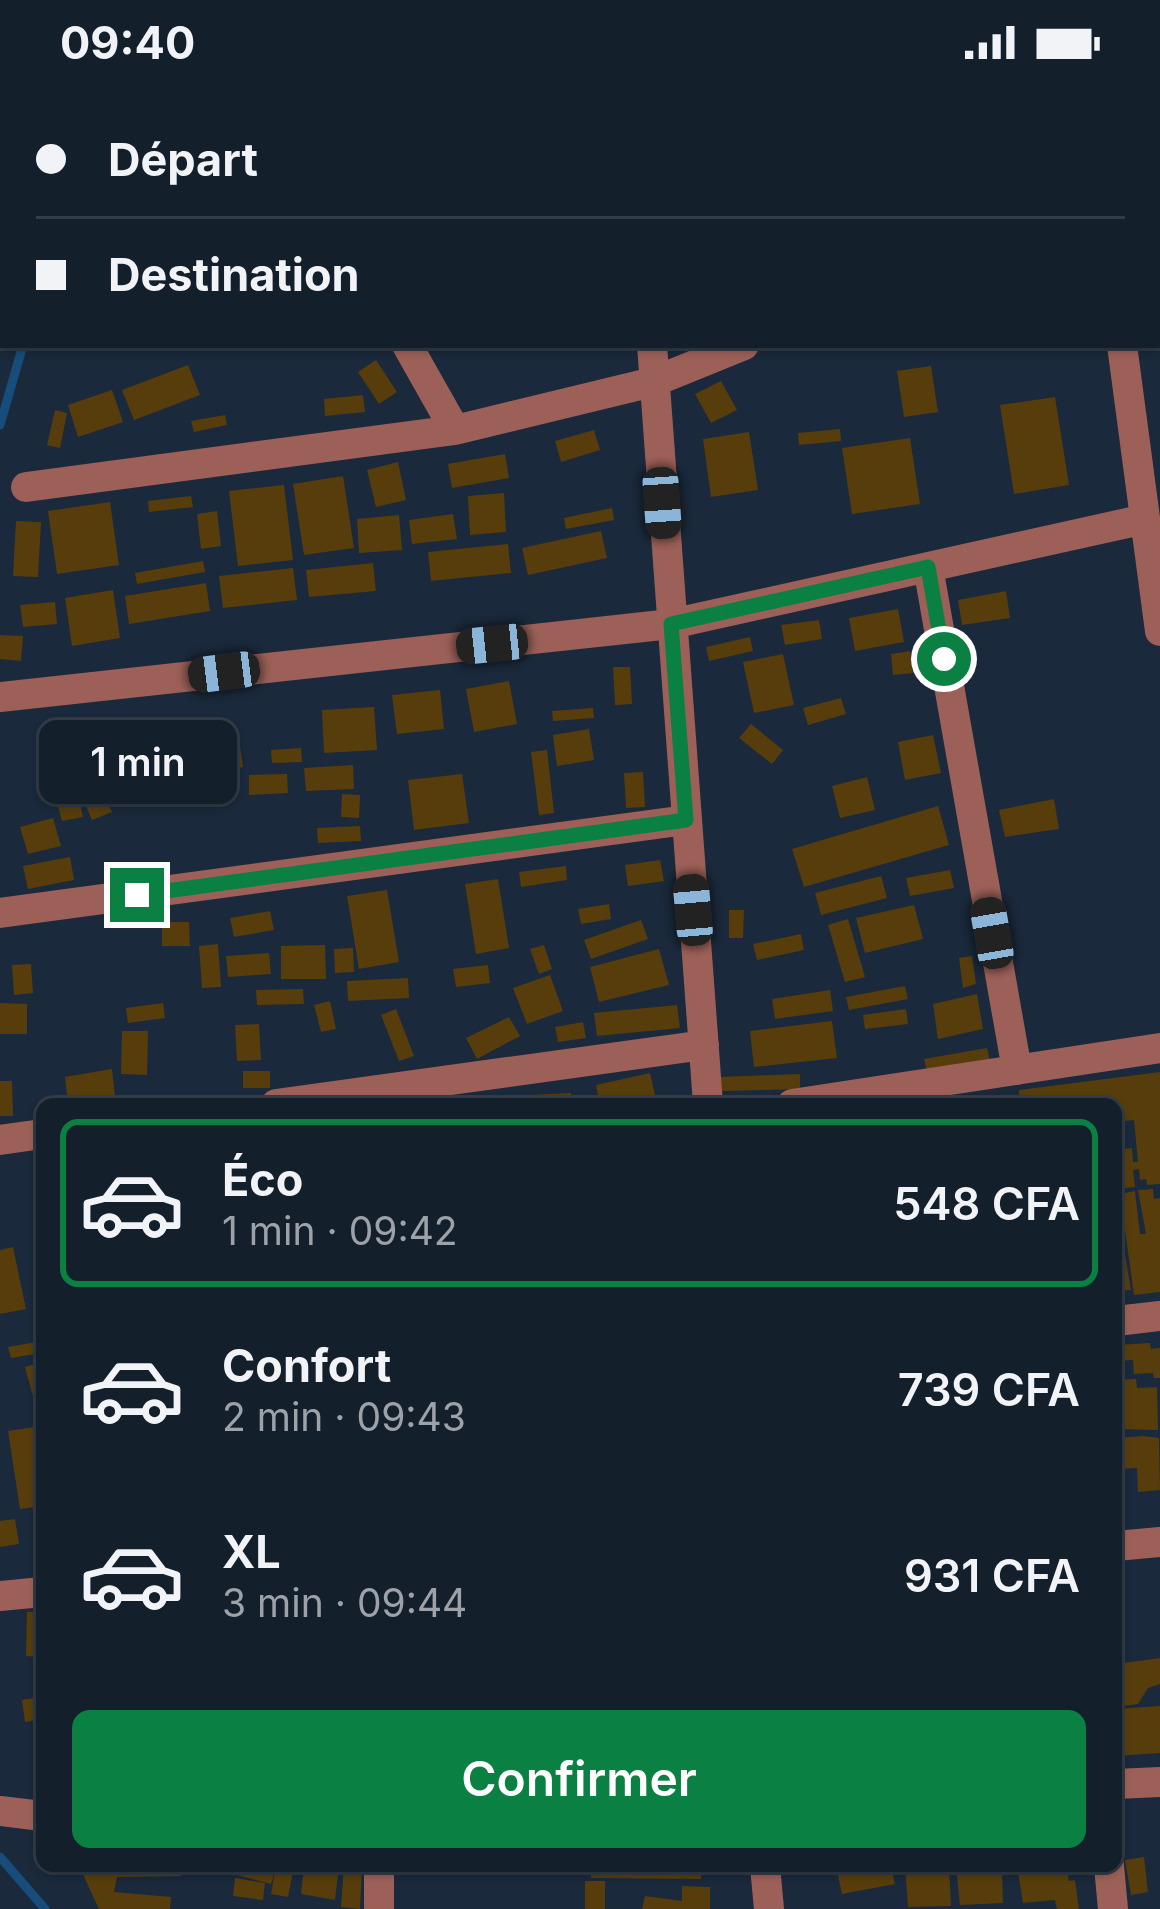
<!DOCTYPE html>
<html lang="fr">
<head>
<meta charset="utf-8">
<style>
	:root { --surface:#141f2c; --page:#212c38; --text:#f1f3f6; --muted:#9da2a9; --line:#333d48; --accent:#0b8043 }
	body { margin:0; font-family:Inter,sans-serif; background:var(--page); color:var(--text); height:100vh; display:flex; flex-direction:column; font-size:45px; white-space:nowrap }
	* { box-sizing:border-box; margin:0 }
	p { font-size:39px; color:var(--muted) }
	.icon { flex:none; width:66px; height:66px; fill:none; stroke:currentColor; stroke-width:2; stroke-linecap:round; stroke-linejoin:round }
	.map { position:relative; flex:1; overflow:hidden }
	.side { position:absolute; left:36px; top:1014px; width:1086px; height:774px; display:flex; flex-direction:column; background:var(--surface); border-radius:18px; box-shadow:0 3px 9px #0004,0 0 0 3px var(--line) }
	.side>* { flex:none }
	.top-card { position:absolute; left:0px; top:0px; width:1161px; height:264px; box-shadow:0 3px 9px #0004,0 0 0 3px var(--line); display:grid; align-content:center; height:264px; padding:0 36px; background:var(--surface) }
	.end { position:absolute; width:54px; height:54px; margin:-27px; border:15px solid #0b8043; background:#fff; box-shadow:0 0 0 6px #fff }
	.from { border-radius:50% }
	.bubble { position:absolute; height:84px; border-radius:18px; background:var(--surface); box-shadow:0 3px 9px #0004,0 0 0 3px var(--line); font-size:39px; font-weight:600; line-height:84px; text-align:center }
	.car { position:absolute; width:36px; height:72px; margin:-36px -18px; border-radius:15px; box-shadow:0 0 9px 3px #0007; background:linear-gradient(#222 24%,#8ab4d8 0 40%,#222 0 76%,#8ab4d8 0 86%,#222 0) }
	.top-card b { display:flex; align-items:center; gap:42px; height:114px; font-size:45px }
	.top-card b+b { border-top:3px solid var(--line) }
	.top-card i { width:30px; height:30px; background:var(--text) }
	ul { padding:21px 0 0; list-style:none }
	li { display:flex; align-items:center; gap:36px; height:168px; margin:0 24px 18px; padding:0 12px; border:6px solid transparent; border-radius:18px }
	li div { flex:1 }
	li b { display:block; font-size:45px }
	li em { font-style:normal; font-weight:600 }
	li.active { border-color:var(--accent) }
	li>.icon { width:108px; height:108px; stroke-width:1.5 }
	.cta { display:flex; gap:24px; margin-top:auto; padding:24px 36px }
	.cta a { flex:1; height:138px; border-radius:18px; background:var(--accent); color:#fff; font-size:48px; font-weight:600; line-height:138px; text-align:center }
	.status { display:flex; justify-content:space-between; align-items:center; height:84px; padding:0 60px; background:var(--surface); direction:ltr }
	.status svg { height:33px; fill:currentColor }
	.map>svg:first-child { display:block }
	.lines { fill:none; stroke-linecap:round; stroke-linejoin:round }
	.stream { stroke:#174c7b; stroke-width:9 }
	.building { fill:#573d0c }
	.minor { stroke:#9c6058; stroke-width:30 }
	.route { stroke:#0b8043; stroke-width:15 }
</style>
</head>
<body>
<div class="status"><b>09:40</b><svg viewBox="0 0 49 12"><path d="M0 12V9h3v3zM5 12V6h3v6zM10 12V3h3v9zM15 12V0h3v12zM26 1h20v11H26zM47 4h2v5h-2z"/></svg></div>
<div class="map">
<svg width="1160" height="1825" viewBox="0 0 1160 1825">
	<rect width="100%" height="100%" fill="#1a293b"/>
	<g class="lines">
		<path class="stream" d="M96,3V0
			M0,341L23,261
			M0,1773L45,1825"/>
	</g>
	<path class="building" d="M376,276L397,308L379,320L358,288Z
		M188,281L200,311L134,336L122,306Z
		M931,282L938,328L904,333L897,287Z
		M721,297L737,326L711,339L695,310Z
		M112,306L123,338L78,353L68,321Z
		M363,311L365,328L325,332L324,315Z
		M1055,313L1069,401L1014,410L1000,321Z
		M55,326L67,329L60,364L47,361Z
		M225,331L227,341L194,348L191,337Z
		M840,345L841,357L799,361L798,349Z
		M594,346L600,366L561,378L555,357Z
		M749,348L758,406L711,413L703,355Z
		M910,354L920,420L852,430L842,364Z
		M505,370L509,394L452,404L448,380Z
		M398,378L406,416L376,423L367,386Z
		M343,392L354,464L304,471L293,400Z
		M284,401L293,476L238,482L229,407Z
		M504,409L506,448L470,451L468,412Z
		M191,412L193,423L149,428L148,417Z
		M110,418L119,481L57,490L48,427Z
		M612,424L614,436L566,445L564,434Z
		M217,427L221,462L201,465L197,430Z
		M453,430L457,455L412,460L409,436Z
		M399,431L402,466L359,469L357,435Z
		M16,437L41,438L38,493L13,492Z
		M601,447L607,474L528,491L522,464Z
		M508,460L511,489L431,497L428,468Z
		M203,477L205,488L137,500L135,489Z
		M373,479L376,507L309,513L306,486Z
		M293,484L297,516L223,524L219,492Z
		M206,499L210,527L129,540L125,512Z
		M113,506L120,554L72,562L65,514Z
		M1006,507L1010,534L962,541L958,516Z
		M55,518L57,540L23,543L20,521Z
		M898,525L904,558L855,567L849,534Z
		M819,536L822,555L785,561L781,541Z
		M0,551L23,552L21,577L0,575Z
		M750,553L753,567L709,577L706,563Z
		M910,567L913,589L893,591L891,570Z
		M783,570L794,621L754,629L743,578Z
		M613,583H630L632,620L615,621Z
		M509,597L517,640L474,648L466,605Z
		M440,606L444,645L397,650L392,611Z
		M841,614L846,630L808,641L803,624Z
		M374,623L377,666L324,669L322,626Z
		M593,624L594,634L553,637L552,627Z
		M751,640L783,666L772,680L739,654Z
		M589,645L594,676L557,682L553,651Z
		M132,649L140,688L77,701L68,663Z
		M933,651L941,689L905,696L898,658Z
		M239,656L243,683L156,697L151,670Z
		M301,664L302,678L272,679L271,666Z
		M547,666L554,729L539,731L531,668Z
		M353,681L354,705L306,707L304,684Z
		M643,688L645,723L626,724L624,689Z
		M287,690L288,709L249,711V691Z
		M462,690L469,739L414,746L408,696Z
		M867,693L875,726L840,734L832,702Z
		M342,710L360,711L359,734L341,733Z
		M104,711L112,728L92,736L85,720Z
		M79,714L83,733L62,737L57,718Z
		M1054,715L1059,745L1005,753L999,726Z
		M938,722L949,761L804,803L792,765Z
		M53,734L61,762L28,770L20,743Z
		M360,742L361,757L318,759L317,744Z
		M70,773L74,796L28,805L23,782Z
		M660,776L664,797L628,802L625,781Z
		M566,782L567,796L521,803L519,788Z
		M950,786L954,804L910,812L906,794Z
		M881,792L887,814L821,831L815,809Z
		M498,795L509,864L476,870L465,800Z
		M387,806L399,878L359,885L347,812Z
		M609,820L611,835L581,840L578,825Z
		M914,821L923,855L865,869L856,834Z
		M729,826H744L743,854H729Z
		M270,827L274,846L234,853L230,834Z
		M848,835L865,893L845,898L828,841Z
		M641,836L648,855L591,875L584,856Z
		M162,838H189L190,862H162Z
		M801,850L804,866L757,876L753,860Z
		M218,860L221,903L202,904L199,862Z
		M325,861L326,895H281V862Z
		M544,861L552,885L539,890L530,865Z
		M353,864L354,888L335,889L334,865Z
		M659,865L669,901L599,918L590,883Z
		M269,869L271,890L228,893L226,872Z
		M972,872L976,900L963,904L959,874Z
		M31,880L33,909L14,911L12,881Z
		M488,881L490,899L456,903L453,885Z
		M550,891L563,927L527,940L513,904Z
		M408,894L409,914L348,917L347,897Z
		M905,902L908,915L849,926L846,913Z
		M303,905L304,920L257,921L256,906Z
		M830,906L833,927L775,935L772,915Z
		M977,910L983,945L938,955L933,920Z
		M330,917L336,945L321,948L314,921Z
		M0,919L27,920V950H0Z
		M163,919L165,934L128,939L126,924Z
		M677,921L680,944L597,952L594,929Z
		M396,925L414,972L399,977L381,931Z
		M906,925L908,940L865,945L863,931Z
		M509,933L520,952L477,975L466,954Z
		M832,937L837,974L754,983L750,947Z
		M583,938L586,954L558,958L555,943Z
		M259,940L261,976L237,977L235,941Z
		M122,947H148L147,991L121,990Z
		M987,964L990,977L927,987L924,975Z
		M112,985L115,1012L68,1018L65,993Z
		M243,987H270V1004H243Z
		M1160,988V1100L1147,1101L1146,1095L1140,1096L1139,1085L1133,1086L1135,1103L1116,1105V1066L1132,1064L1133,1078H1138L1134,1036L1116,1038V1020H1020L1019,1006Z
		M650,989L657,1020H600L596,1001Z
		M800,990V1005L720,1007V993Z
		M0,997H12L13,1032H0Z
		M571,1009V1020H511L510,1012Z
		M1153,1105L1154,1115L1160,1114V1208L1134,1211L1120,1110L1135,1107L1140,1150H1146L1138,1106Z
		M1119,1135L1131,1206L1116,1207V1136Z
		M13,1163L26,1225L0,1230V1166Z
		M42,1257V1269L11,1274L8,1263Z
		M1150,1259L1151,1265L1160,1264V1294H1154L1153,1289L1134,1290L1133,1276L1116,1277V1261Z
		M42,1278V1326L37,1327L25,1283Z
		M1136,1295L1137,1304L1157,1303L1158,1346L1116,1345V1296Z
		M42,1342V1422L20,1425L8,1347Z
		M1144,1352L1159,1354L1160,1406L1138,1408L1137,1384L1116,1385V1354Z
		M15,1435L19,1460L0,1463V1437Z
		M27,1528H42V1573L26,1572Z
		M1160,1574V1600L1148,1604L1138,1620L1116,1623V1580Z
		M42,1613V1656H39L36,1636L25,1638L22,1616Z
		M1160,1622V1669L1116,1672V1625Z
		M1144,1773L1148,1808L1131,1811L1125,1776Z
		M79,1782H107L118,1786L119,1782H182L181,1792L117,1793L114,1808L171,1813L170,1825H99Z
		M204,1782H294L288,1813L271,1810L275,1787L271,1800Z
		M304,1782H339L335,1816L301,1810Z
		M344,1782H362L360,1825L341,1823Z
		M592,1782H701V1795L591,1794Z
		M836,1782H891L895,1800L842,1810Z
		M905,1782H949L951,1822L908,1823Z
		M956,1782H1009V1787L1002,1788L1003,1819L960,1821Z
		M1017,1782H1066L1069,1797L1075,1796L1079,1825H1057L1055,1816L1023,1819Z
		M235,1794L265,1799L263,1816L233,1812Z
		M585,1797H605V1825H585Z
		M682,1802L710,1803V1825H642L645,1812L682,1817Z"/>
	<g class="lines">
		<path class="minor" d="M260,0L261,3
			M645,0V3
			M1087,0V3
			M136,3L143,0
			M674,3L683,0
			M0,13H3
			M1158,78L1160,76
			M407,261L455,346
			M652,261L708,1020
			M1122,261L1160,547
			M26,403L455,346L653,298L744,261
			M928,483L1017,986
			M0,613L671,540L1145,435
			M0,829L686,736
			M276,1020L704,961
			M792,1020L1160,964
			M0,1056L42,1050
			M1116,1237L1160,1232
			M1116,1462L1160,1458
			M0,1512L42,1508
			M1116,1700L1160,1698
			M0,1727L42,1732
			M765,1782L769,1825
			M1109,1782L1113,1825
			M379,1825V1782"/>
	</g>
	<g class="lines">
		<path class="route" d="M137,811L686,736L671,540L928,483L944,575"/>
	</g>
</svg>
<i class="end from" style="left:944px;top:575px"></i>
<i class="end" style="left:137px;top:811px"></i>
<div class="bubble" style="left:39px;top:636px;width:198px">1 min</div>
<i class="car" style="left:662px;top:419px;rotate:176deg"></i>
<i class="car" style="left:492px;top:560px;rotate:264deg"></i>
<i class="car" style="left:224px;top:588px;rotate:263deg"></i>
<i class="car" style="left:693px;top:826px;rotate:355deg"></i>
<i class="car" style="left:992px;top:849px;rotate:350deg"></i>
<div class="top-card">
<b><i class="from"></i>Départ</b>
<b><i></i>Destination</b>
</div>
<section class="side">
<ul>
<li class="active"><svg class="icon" aria-label="car" viewBox="0 0 24 24"><path d="M5 17H2v-5l4-1 3-4h7l3 4 3 1v5h-3M9 17h6M6 11h13"/><circle cx="7" cy="17" r="2"/><circle cx="17" cy="17" r="2"/></svg><div><b>Éco</b><p>1 min · 09:42</p></div><em>548 CFA</em></li>
<li><svg class="icon" aria-label="car" viewBox="0 0 24 24"><path d="M5 17H2v-5l4-1 3-4h7l3 4 3 1v5h-3M9 17h6M6 11h13"/><circle cx="7" cy="17" r="2"/><circle cx="17" cy="17" r="2"/></svg><div><b>Confort</b><p>2 min · 09:43</p></div><em>739 CFA</em></li>
<li><svg class="icon" aria-label="car" viewBox="0 0 24 24"><path d="M5 17H2v-5l4-1 3-4h7l3 4 3 1v5h-3M9 17h6M6 11h13"/><circle cx="7" cy="17" r="2"/><circle cx="17" cy="17" r="2"/></svg><div><b>XL</b><p>3 min · 09:44</p></div><em>931 CFA</em></li>
</ul>
<div class="cta"><a>Confirmer</a></div>
</section>
</div>
</body>
</html>
